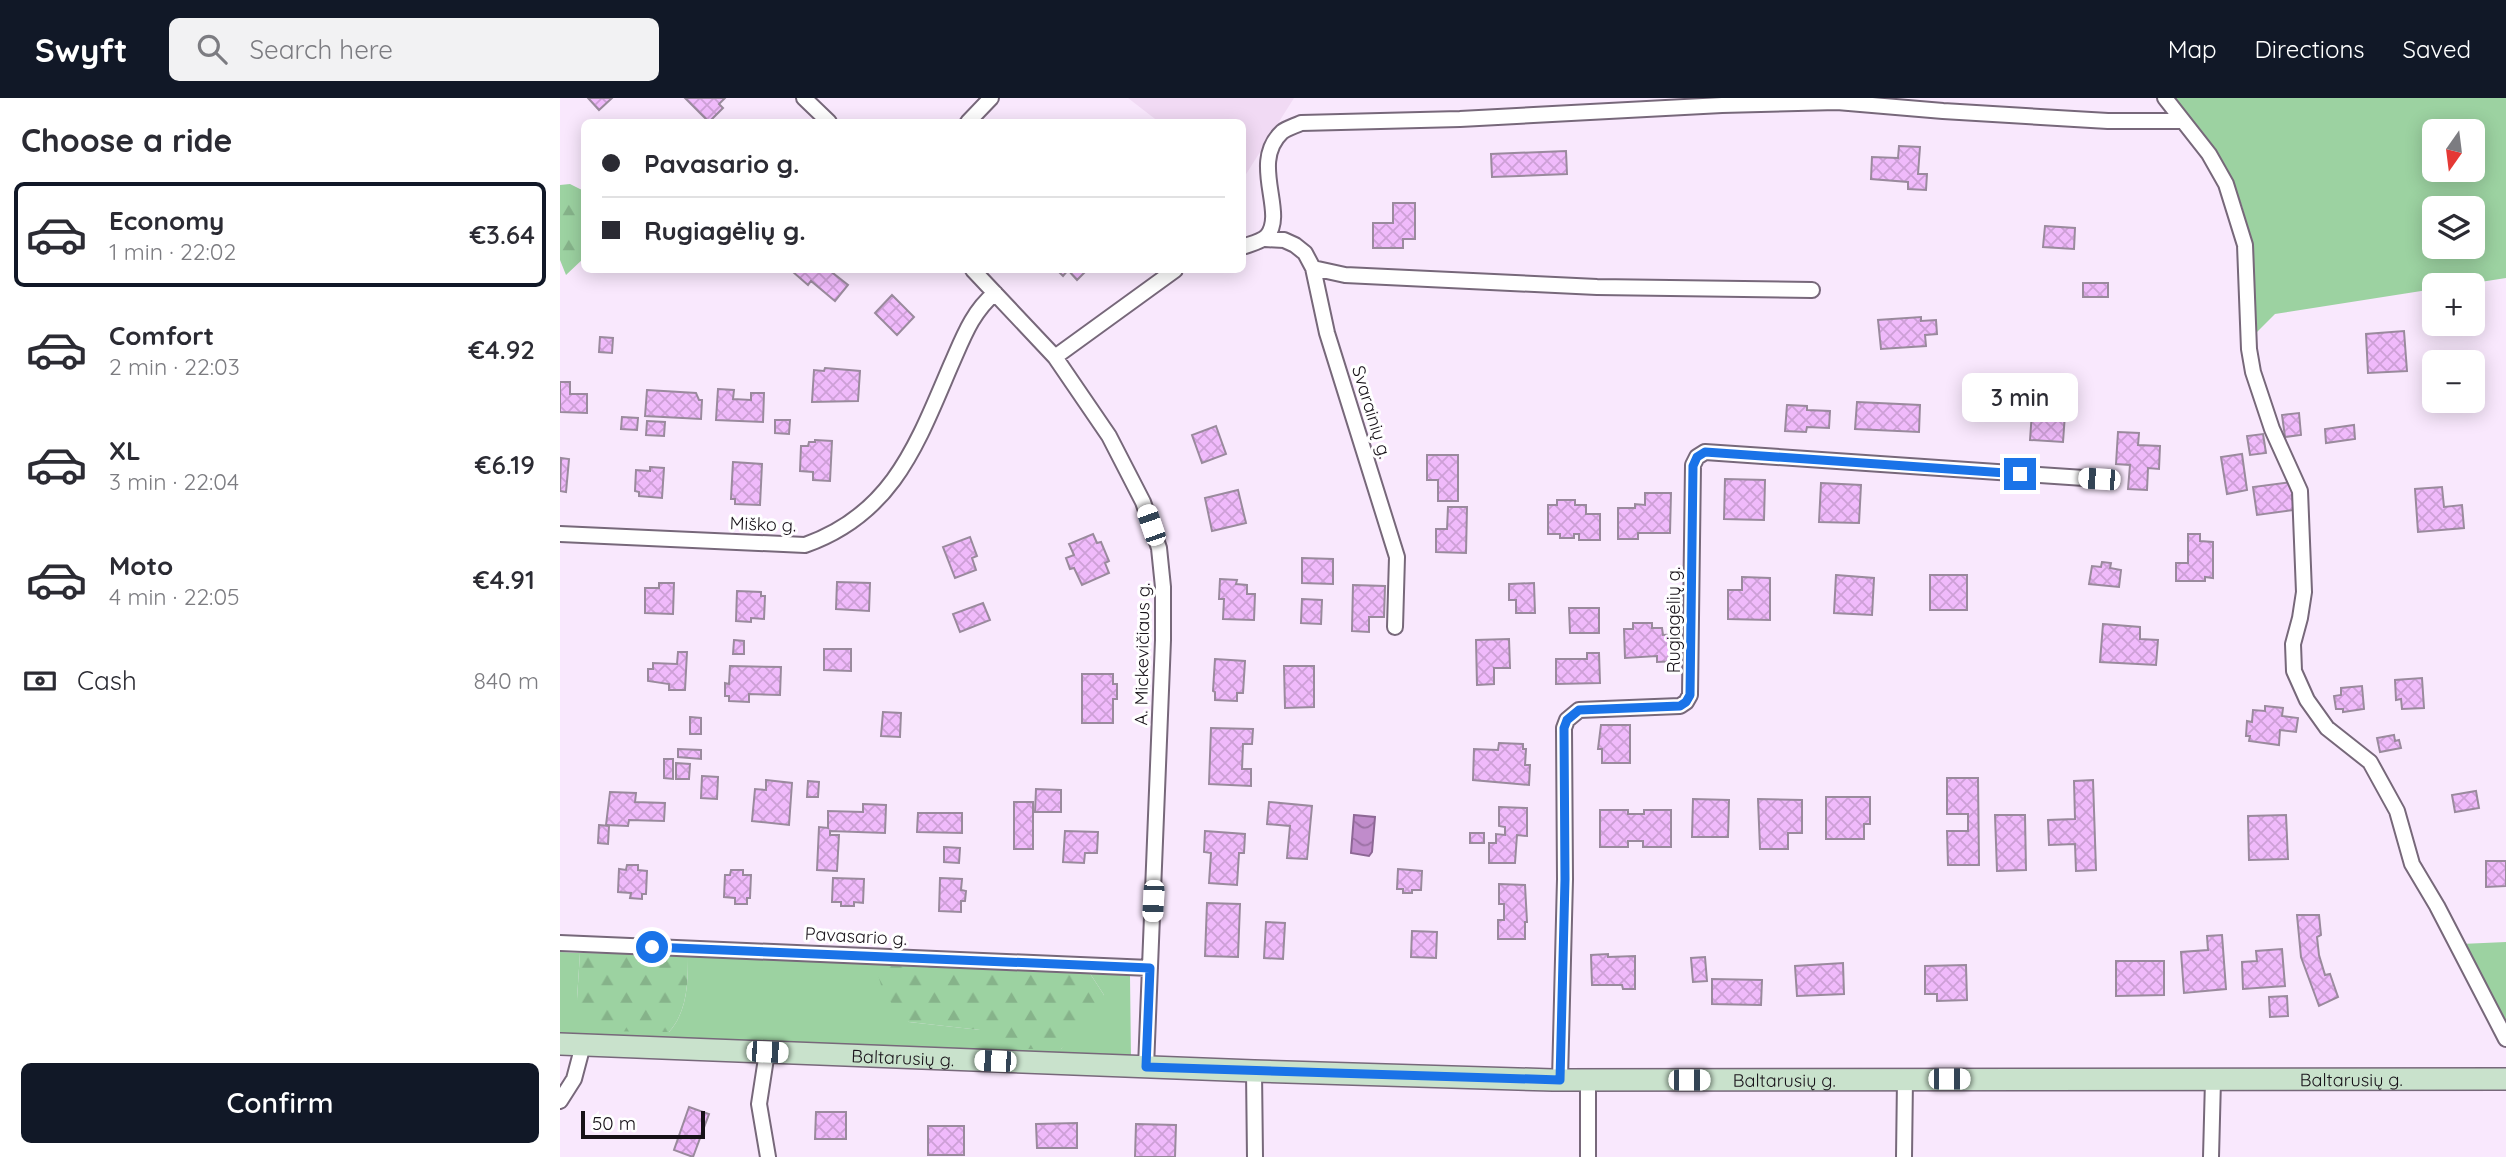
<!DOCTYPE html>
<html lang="en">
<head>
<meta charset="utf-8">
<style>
	:root { --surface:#fff; --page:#f2f2f3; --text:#2b2b33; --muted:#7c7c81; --line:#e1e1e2; --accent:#111827 }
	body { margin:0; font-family:Quicksand,sans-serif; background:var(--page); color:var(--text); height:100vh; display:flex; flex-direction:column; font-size:26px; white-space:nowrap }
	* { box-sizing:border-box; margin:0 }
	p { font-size:23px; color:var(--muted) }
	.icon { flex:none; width:38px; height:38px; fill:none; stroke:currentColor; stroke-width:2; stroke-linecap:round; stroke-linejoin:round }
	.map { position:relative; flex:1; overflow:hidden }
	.panel { display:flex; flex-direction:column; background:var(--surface); width:560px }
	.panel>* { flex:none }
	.guide { position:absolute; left:21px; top:21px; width:665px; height:154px; border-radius:10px; box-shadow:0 4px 18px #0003; display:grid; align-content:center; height:154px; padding:0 21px; background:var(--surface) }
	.needle { width:46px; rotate:194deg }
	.controls { position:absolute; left:1862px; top:21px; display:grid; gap:14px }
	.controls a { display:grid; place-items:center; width:63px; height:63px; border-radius:10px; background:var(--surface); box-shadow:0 4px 18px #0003; font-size:35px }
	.scale { position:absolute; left:21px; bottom:18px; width:124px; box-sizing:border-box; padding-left:7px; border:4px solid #171118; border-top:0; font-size:19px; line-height:24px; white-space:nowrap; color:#171118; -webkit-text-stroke:5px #fff; paint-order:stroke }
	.end { position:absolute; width:32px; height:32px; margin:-16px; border:9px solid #1a73e8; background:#fff; box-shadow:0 0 0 4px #fff }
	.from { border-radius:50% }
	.bubble { position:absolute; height:49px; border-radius:10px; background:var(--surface); box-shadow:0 4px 18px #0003; font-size:23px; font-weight:600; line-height:49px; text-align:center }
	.car { position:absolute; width:21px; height:42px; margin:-21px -10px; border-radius:9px; box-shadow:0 0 5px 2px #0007; background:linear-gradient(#fff 24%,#345 0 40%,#fff 0 76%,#345 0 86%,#fff 0) }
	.guide b { display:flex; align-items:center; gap:24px; height:66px; font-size:26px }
	.guide b+b { border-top:2px solid var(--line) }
	.guide i { width:18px; height:18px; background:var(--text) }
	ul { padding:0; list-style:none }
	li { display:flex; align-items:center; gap:21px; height:105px; margin:0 14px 10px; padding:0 7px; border:4px solid transparent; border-radius:10px }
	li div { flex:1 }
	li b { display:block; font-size:26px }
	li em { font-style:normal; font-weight:600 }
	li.active { border-color:var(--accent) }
	li>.icon { width:63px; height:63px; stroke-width:1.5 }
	h2 { padding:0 21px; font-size:32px; line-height:84px }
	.pay { display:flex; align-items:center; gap:18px; height:77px; padding:0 21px; font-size:26px }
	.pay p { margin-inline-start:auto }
	.action { display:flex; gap:14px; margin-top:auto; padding:14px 21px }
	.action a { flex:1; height:80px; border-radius:10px; background:var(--accent); color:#fff; font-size:28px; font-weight:600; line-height:80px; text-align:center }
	header { display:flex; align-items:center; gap:42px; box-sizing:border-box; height:98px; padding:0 35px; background:var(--accent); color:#fff }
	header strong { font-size:33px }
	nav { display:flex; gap:38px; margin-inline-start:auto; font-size:24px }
	.search { width:490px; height:63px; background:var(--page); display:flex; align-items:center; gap:18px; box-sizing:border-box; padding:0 24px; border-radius:10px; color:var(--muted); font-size:26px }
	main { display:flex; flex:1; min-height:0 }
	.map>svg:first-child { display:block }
	.built { fill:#f1daf4 }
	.green { fill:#9cd2a1; fill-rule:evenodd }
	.forest { fill:url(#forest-firs) }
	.water { fill:url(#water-waves); stroke:#8d6795; stroke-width:2 }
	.building { fill:url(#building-cross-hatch); stroke:#9a8a9d; stroke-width:2 }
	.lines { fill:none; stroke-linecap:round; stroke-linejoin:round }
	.minor-casing { stroke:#77687a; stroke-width:18 }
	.secondary-casing { stroke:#77687a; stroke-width:24 }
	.minor { stroke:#fff; stroke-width:14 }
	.secondary { stroke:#c9e2cc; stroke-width:21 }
	.route { stroke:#1a73e8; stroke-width:9 }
	.labels { text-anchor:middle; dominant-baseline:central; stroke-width:6; stroke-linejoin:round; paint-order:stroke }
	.street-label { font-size:18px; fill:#171118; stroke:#fff }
</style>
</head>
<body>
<header>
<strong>Swyft</strong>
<div class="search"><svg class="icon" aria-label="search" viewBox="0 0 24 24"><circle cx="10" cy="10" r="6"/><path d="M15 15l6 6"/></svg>Search here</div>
<nav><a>Map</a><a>Directions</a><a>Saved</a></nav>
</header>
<main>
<section class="panel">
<h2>Choose a ride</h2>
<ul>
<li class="active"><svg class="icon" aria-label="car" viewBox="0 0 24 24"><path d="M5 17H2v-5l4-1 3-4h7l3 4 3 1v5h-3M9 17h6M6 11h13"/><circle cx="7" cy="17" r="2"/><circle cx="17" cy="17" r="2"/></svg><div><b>Economy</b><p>1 min · 22:02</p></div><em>€3.64</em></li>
<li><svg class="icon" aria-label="car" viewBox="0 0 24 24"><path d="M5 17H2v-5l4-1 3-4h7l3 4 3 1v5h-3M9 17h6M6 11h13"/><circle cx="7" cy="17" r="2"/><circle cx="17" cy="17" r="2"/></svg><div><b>Comfort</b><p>2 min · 22:03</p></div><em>€4.92</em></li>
<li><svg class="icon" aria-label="car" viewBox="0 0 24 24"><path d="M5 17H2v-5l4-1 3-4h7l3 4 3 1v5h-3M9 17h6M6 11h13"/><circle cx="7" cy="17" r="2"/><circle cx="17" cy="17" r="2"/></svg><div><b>XL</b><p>3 min · 22:04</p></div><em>€6.19</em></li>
<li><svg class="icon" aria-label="car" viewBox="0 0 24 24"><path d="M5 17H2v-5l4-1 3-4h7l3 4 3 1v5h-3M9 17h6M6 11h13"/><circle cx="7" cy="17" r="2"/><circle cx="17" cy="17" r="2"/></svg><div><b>Moto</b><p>4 min · 22:05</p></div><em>€4.91</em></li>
</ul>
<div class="pay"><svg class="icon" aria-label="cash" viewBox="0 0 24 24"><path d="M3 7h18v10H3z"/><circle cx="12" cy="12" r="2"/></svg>Cash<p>840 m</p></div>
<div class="action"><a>Confirm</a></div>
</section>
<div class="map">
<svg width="1946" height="1059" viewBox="0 0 1946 1059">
	<defs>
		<pattern id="forest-firs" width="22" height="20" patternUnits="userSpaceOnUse" patternTransform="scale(1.75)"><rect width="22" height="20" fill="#9cd2a1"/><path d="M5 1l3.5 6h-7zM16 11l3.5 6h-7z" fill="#86b38a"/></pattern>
		<pattern id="water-waves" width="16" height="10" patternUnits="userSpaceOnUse" patternTransform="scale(1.75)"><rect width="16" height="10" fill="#c08ccb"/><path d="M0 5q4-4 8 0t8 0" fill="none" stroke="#9b71a4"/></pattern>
		<pattern id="building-cross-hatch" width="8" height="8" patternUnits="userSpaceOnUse" patternTransform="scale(1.75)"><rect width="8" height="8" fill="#f0bafb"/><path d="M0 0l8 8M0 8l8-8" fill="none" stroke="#cd9fd6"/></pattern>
	</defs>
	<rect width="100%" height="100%" fill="#f9e8fd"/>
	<path class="built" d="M568,0H734L683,81L682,24H599Z"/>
	<path class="green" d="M1611,0H1946V180L1901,187H1874V191L1715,216L1694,237C1692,195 1694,149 1682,108C1669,68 1636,33 1611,0ZM1874,33H1913V72H1874ZM1874,110H1913V149H1874Z
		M1946,844V927L1901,846Z
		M0,854L20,855L17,901L109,934C128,913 128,883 128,856L329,865L349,924L421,932L440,951H501L544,897L529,874L570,878L571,959L0,935Z"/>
	<path class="forest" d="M10,86L24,93V160L6,177L0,162V87Z
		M20,855L128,856C128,883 128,913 109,934L34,933L23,923L17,901Z
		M329,865L529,874L544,897L541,916L501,951H439L420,932L349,924L324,897L318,877Z"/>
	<path class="water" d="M794,717L815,719L812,754L809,758L791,755Z"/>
	<path class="building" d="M28,0H52L39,12Z
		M125,0H165L159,6L163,10L149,24Z
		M1339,48L1360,49L1358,76H1367L1366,92L1348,91V84L1311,81L1312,59L1338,60Z
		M1006,53L1007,76L932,79L931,56Z
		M833,105H855V141H843V150H813V125H833Z
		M1485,128L1515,130L1514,151L1483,149Z
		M235,172H269L288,187L275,203L251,183L248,187L233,174Z
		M497,172H527L517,182L508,172L503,178Z
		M1523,185H1548V199H1523Z
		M332,197L354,219L337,237L315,215Z
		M1361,219V223L1376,222L1377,236L1365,237L1366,248L1321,251L1318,222Z
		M1844,233L1847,273L1808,275L1806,236Z
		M40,239L53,240L52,255L39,254Z
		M265,270L300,273L298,303L252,304L254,272L264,273Z
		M0,284H10V296H27V315L0,314Z
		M158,291L174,292L173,301L191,302V295H204L203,324L156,322Z
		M87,292L136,295L139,302H142L141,321L85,318Z
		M1473,300L1506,302L1503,344L1470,342Z
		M1297,304L1360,307L1359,334L1295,331Z
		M1227,307L1247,308V312L1270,313L1269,330L1247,329L1246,334L1225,333Z
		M1739,315L1741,337L1725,339L1722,317Z
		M62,319L78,320L77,332L61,331Z
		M215,322H230L229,336L215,335Z
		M87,323L105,324L104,338L86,337Z
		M1794,327L1795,341L1766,345L1765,331Z
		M656,328L666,356L642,365L632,337Z
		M1558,334L1579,335L1578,347L1600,348L1599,371L1588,370L1587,392L1568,391L1570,367L1556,366Z
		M1703,336L1706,355L1690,357L1687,338Z
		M255,342L272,343L270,383L253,382V374L240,373L241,348H248L249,344H255Z
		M1682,356L1687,392L1667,396L1661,359Z
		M867,357H898V403H878V382H867Z
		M1,360L9,361L6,394L0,393Z
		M173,364L202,366L200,407L175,406V401H171Z
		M90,369L104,370L102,400L79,398V394L75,393L76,372L90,373Z
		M1165,381L1205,382L1204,422L1164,421Z
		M1731,384L1734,412L1697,417L1693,389Z
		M1261,385L1301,387L1299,425L1259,424Z
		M1882,389L1884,409L1902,407L1904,430L1858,434L1855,391Z
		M678,392L686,425L652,433L645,400Z
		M1085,395H1111L1110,435H1078V441H1058V410H1075V406L1085,407Z
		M997,402H1015V407H1026V416H1040V442H1019V436H1014V440H1000V436H988V407H997Z
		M888,409H907L906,455L876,454V431H887Z
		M533,436L537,445L541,444L549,463L545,465L549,475L522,487L514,470L510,471L506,460L514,457L509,446Z
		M1628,436H1640V443L1653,444V480L1645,479V483H1616V465H1628Z
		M410,439L417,458L412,460L416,472L395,480L383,449Z
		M742,460L773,461V486L742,485Z
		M1542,464L1551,465L1550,470L1561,472L1559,489L1529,486L1532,468L1541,469Z
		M1276,477L1314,480L1312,517L1274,515Z
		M1370,477H1407V512H1370Z
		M1182,479L1210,480V522L1168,521V492H1182Z
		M660,481L677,482L676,486L687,487V496H695L694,522L663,521L664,501H659Z
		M277,484L310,485L309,513L276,511Z
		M99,485H114L113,516L85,515V490H99Z
		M974,485L975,515H956V502H949V486Z
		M793,487L825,488L824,519H809V534L792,533Z
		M177,493L201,494V498H205L204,521L191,520V524L176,523Z
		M742,501L762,502L761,526L741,525Z
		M423,505L430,522L400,534L393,516Z
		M1009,510H1039V535H1010Z
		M1073,525H1092V530H1102L1103,537L1117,536L1118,563L1097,564V558L1065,560L1064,531H1073Z
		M1543,526L1580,529V541L1598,542L1596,567L1540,564Z
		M949,541L950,570H934V586L917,587L916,542Z
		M174,542L184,543V556H173Z
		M264,551H291V573L264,572Z
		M118,554H127L125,592H109V586L88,583V571H93V565L117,566Z
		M1027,555H1039L1040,585L996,586V561H1027Z
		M655,561L685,563L683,595H677V603L655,602V594L653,593Z
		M170,568L221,569L220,597L189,596V604L169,603V598H165V585L169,586Z
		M724,568H754V609L725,610Z
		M522,576H553V586H557V601H553V625H522Z
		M1862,580L1864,610L1842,611L1841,601L1836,602L1835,582Z
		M1802,588L1804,611L1783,614V611H1776L1774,598L1781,597V590Z
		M1705,608L1723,610L1722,618L1738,620L1736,634L1720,632L1719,647L1689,643L1690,638H1686L1687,623L1692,624L1693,612L1705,613Z
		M323,614L341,615L340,639L321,638Z
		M130,619L141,620V636H130Z
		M1041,627H1070V665H1042V651H1038Z
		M651,630L693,631L692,646H683L682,671H691V688L649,686Z
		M1834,637L1835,643L1839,642L1841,650L1820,654L1817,640Z
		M939,645L963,646V651H966L965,667H970L969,687L913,682L914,651L938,652Z
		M118,651L141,652V661L118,659Z
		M104,661H113V681L104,680Z
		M116,665L130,666L129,681H116Z
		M142,678L158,679L157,701L141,700Z
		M1387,680H1418L1419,767H1388L1387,733H1408V716H1387Z
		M206,682L232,685L229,727L192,723L195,691L206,692Z
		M1533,682L1536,772L1516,773L1515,746L1489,747L1488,722L1515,721L1514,683Z
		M248,683L259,684L258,699H247Z
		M476,691L501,692V714H475Z
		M1916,693L1919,710L1895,714L1892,697Z
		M50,694L76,695L75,704L105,705L104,723L69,722L68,728L46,727Z
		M1266,699H1310V726H1304V741H1266Z
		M1133,701L1169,702L1168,739H1132Z
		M1198,701L1242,702V735H1228V751H1200Z
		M454,704H473V751H454Z
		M709,704L752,708L747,761L727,760L730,728L707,726Z
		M303,706L326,707L325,735L270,733V737H279L277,773L257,772L259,729L268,730V713L303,714Z
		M939,709L967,710V738L957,737L955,765H929V745H936V736L945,737V729L939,728Z
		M1040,712H1068V716H1084V712H1111V749H1083V743H1068V749H1040Z
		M358,715H402V735L357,734Z
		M1435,717H1465L1466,772L1437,773Z
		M1726,717L1728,761L1689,762L1688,718Z
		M39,727L49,728L48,746L38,745Z
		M505,733L538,734L537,755H525L524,765L503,764Z
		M645,733L685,736L684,755H679L677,787L649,785L651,755L644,754Z
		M910,735H924V745H910Z
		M384,749L400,750L399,765L384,764Z
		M1926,763H1946V788L1926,789Z
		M67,767H78V772L87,773L86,796H82V801L70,800L71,795L58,794L59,771L66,772Z
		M838,771L862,773L861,792H852V795H843V791H837Z
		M171,772H183V777H191L190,800H187V806H175V800L164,799L165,777H170Z
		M273,780L304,781L303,805L294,804V808H281V804H272Z
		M380,780L402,781L401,792L406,793L405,803H401V814L379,813Z
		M939,786L965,787L967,824H965V841H938V822H944V806H939Z
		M647,805L680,806L678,859L645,858Z
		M1737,817H1759L1761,837L1757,839L1759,857L1765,877L1770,876L1778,899L1759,908L1741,859Z
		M706,824L725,825L723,861L704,860Z
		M852,833L877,834L876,860L851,859Z
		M1662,837L1666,891L1624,895L1621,854L1648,852L1647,838Z
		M1722,851L1725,888L1683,891L1682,864L1697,863L1696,853Z
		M1048,856V859L1075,858V891H1063L1062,887H1032L1031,857Z
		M1145,859L1147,883L1133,884L1131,860Z
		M1556,863H1604V897L1556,898Z
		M1283,865L1284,896L1237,898L1235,868Z
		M1406,867L1407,902L1377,903V896H1365V868Z
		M1152,881L1202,882L1201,907L1152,906Z
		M1727,898L1728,918L1710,919L1709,899Z
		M129,1009L149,1016L133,1059L114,1052Z
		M256,1014H286V1041H255Z
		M517,1025V1050H477L476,1026Z
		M576,1026L616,1027L615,1059H575Z
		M368,1028H404V1057H368Z"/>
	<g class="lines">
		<g class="minor-casing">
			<path id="minor" d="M244,0L269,24
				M1605,0L1649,56L1666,86L1685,147L1689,251L1693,274L1712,331L1740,393L1744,494L1740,520L1733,546L1734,573L1747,602L1767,630L1810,664L1837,713L1852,766L1877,808L1946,941
				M408,24L431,0
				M705,141L724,142L735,147L745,155L753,170L767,235L837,459L835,529
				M682,149C690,146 701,144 707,138C727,114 689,65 722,34C727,30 735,28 741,25L900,21L1162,7L1277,4L1383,13L1548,23H1623
				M753,170L785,177L1037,189L1252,192
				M413,172L495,259L549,338L583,404L599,450L603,489V542L586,969
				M495,259L615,172
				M0,436L245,447C333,416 357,346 391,267C403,240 412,214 435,195
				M0,845L590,870
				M207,954L199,1006L208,1059
				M694,973L695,1059
				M1000,982L1005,781L1004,630L1007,622L1019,612L1120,608L1126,604L1130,597L1133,367L1137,359L1145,354L1539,381
				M1028,982V1059
				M0,1003L14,981L23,947
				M1344,1059L1345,981
				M1651,1059L1653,982"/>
		</g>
		<g class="secondary-casing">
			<g id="secondary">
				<path id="s1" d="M0,946L694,973L993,982L1946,981"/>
			</g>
		</g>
		<use href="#minor" class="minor"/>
		<use href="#secondary" class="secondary"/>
	</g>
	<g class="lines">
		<path class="route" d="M92,849L590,870L586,969L1000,982L1005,781L1004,630L1007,622L1019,612L1120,608L1126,604L1130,597L1133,368L1137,359L1145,354L1460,376"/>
	</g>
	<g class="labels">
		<g class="street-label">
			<text transform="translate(812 314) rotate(73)">Svarainių g.</text>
			<text transform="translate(203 426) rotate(2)">Miško g.</text>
			<text transform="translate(1113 522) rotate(-90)">Rugiagėlių g.</text>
			<text transform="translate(582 556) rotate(-89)">A. Mickevičiaus g.</text>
			<text transform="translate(296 838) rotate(3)">Pavasario g.</text>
			<text stroke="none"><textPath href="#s1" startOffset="343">Baltarusių g.</textPath></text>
			<text stroke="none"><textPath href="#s1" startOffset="1225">Baltarusių g.</textPath></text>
			<text stroke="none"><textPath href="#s1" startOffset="1792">Baltarusių g.</textPath></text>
		</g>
	</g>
</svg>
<div class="controls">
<a><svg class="needle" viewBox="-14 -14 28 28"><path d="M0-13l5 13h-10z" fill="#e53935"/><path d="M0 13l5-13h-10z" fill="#7c7c81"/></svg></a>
<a><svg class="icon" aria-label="layers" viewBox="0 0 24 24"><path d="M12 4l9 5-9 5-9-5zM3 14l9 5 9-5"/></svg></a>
<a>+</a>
<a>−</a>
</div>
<div class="scale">50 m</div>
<i class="end from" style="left:92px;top:849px"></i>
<i class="end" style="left:1460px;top:376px"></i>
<div class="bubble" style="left:1402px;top:275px;width:116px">3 min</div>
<i class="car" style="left:1539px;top:381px;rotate:274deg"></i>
<i class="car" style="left:591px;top:427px;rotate:341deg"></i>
<i class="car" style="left:593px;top:803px;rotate:183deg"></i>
<i class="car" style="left:207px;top:954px;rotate:92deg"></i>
<i class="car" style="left:435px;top:963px;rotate:272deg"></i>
<i class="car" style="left:1389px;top:981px;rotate:90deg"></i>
<i class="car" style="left:1129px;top:982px;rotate:90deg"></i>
<div class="guide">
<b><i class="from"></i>Pavasario g.</b>
<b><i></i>Rugiagėlių g.</b>
</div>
</div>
</main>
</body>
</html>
